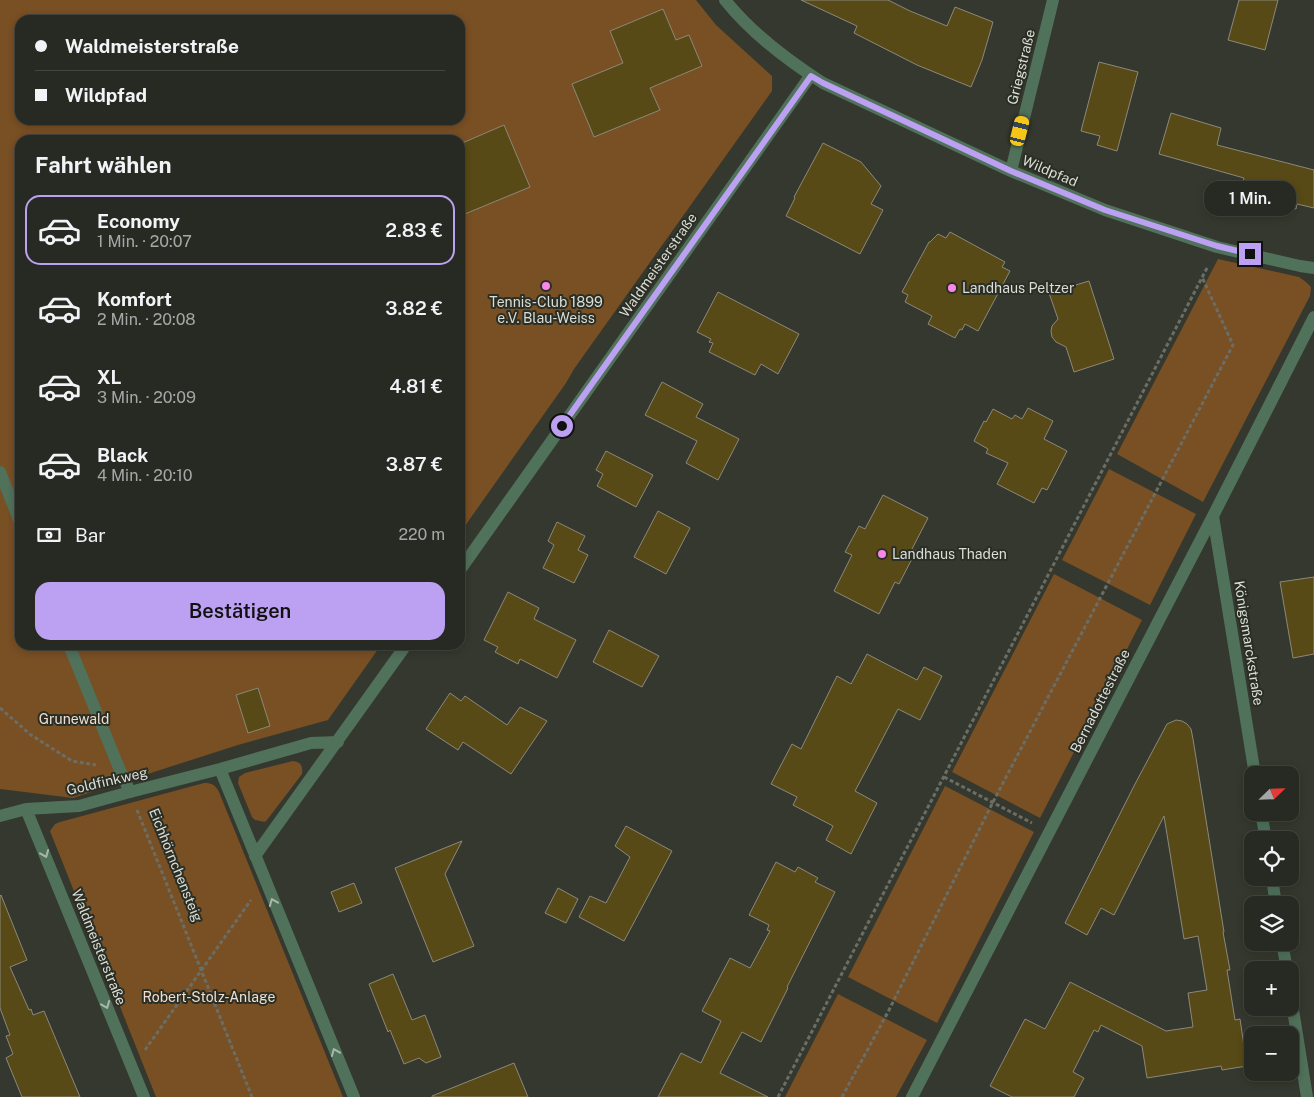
<!DOCTYPE html>
<html lang="de">
<head>
<meta charset="utf-8">
<style>
	:root { --surface:#272a22; --page:#33362f; --text:#f1f3f6; --muted:#a4a7a5; --line:#434640; --accent:#bca0f2 }
	body { margin:0; font-family:"Public Sans",sans-serif; background:var(--page); color:var(--text); height:100vh; display:flex; flex-direction:column; font-size:19px; white-space:nowrap }
	* { box-sizing:border-box; margin:0 }
	p { font-size:16px; color:var(--muted) }
	.icon { flex:none; width:28px; height:28px; fill:none; stroke:currentColor; stroke-width:2; stroke-linecap:round; stroke-linejoin:round }
	.map { position:relative; flex:1; overflow:hidden }
	.sheet { position:absolute; left:15px; top:135px; width:450px; height:515px; display:flex; flex-direction:column; background:var(--surface); border-radius:15px; box-shadow:0 2px 8px #0003,0 0 0 1px var(--line) }
	.sheet>* { flex:none }
	.banner { position:absolute; left:15px; top:15px; width:450px; height:110px; border-radius:15px; box-shadow:0 2px 8px #0003,0 0 0 1px var(--line); display:grid; align-content:center; height:110px; padding:0 20px; background:var(--surface) }
	.needle { width:32px; rotate:67deg }
	.buttons { position:absolute; left:1244px; top:766px; display:grid; gap:10px }
	.buttons a { display:grid; place-items:center; width:55px; height:55px; border-radius:10px; background:var(--surface); box-shadow:0 2px 8px #0003,0 0 0 1px var(--line); font-size:25px }
	.end { position:absolute; width:22px; height:22px; margin:-11px; border:6px solid #bca0f2; background:#111; box-shadow:0 0 0 2px #111 }
	.from { border-radius:50% }
	.bubble { position:absolute; height:35px; border-radius:15px; background:var(--surface); box-shadow:0 2px 8px #0003,0 0 0 1px var(--line); font-size:16px; font-weight:600; line-height:35px; text-align:center }
	.car { position:absolute; width:15px; height:30px; margin:-15px -8px; border-radius:6px; box-shadow:0 0 4px 1px #0007; background:linear-gradient(#f5c518 24%,#345 0 40%,#f5c518 0 76%,#345 0 86%,#f5c518 0) }
	.banner b { display:flex; align-items:center; gap:18px; height:48px; font-size:19px }
	.banner b+b { border-top:1px solid var(--line) }
	.banner i { width:12px; height:12px; background:var(--text) }
	ul { padding:0; list-style:none }
	li { display:flex; align-items:center; gap:15px; height:70px; margin:0 10px 8px; padding:0 10px; border:2px solid transparent; border-radius:15px }
	li div { flex:1 }
	li b { display:block; font-size:19px }
	li em { font-style:normal; font-weight:600 }
	li.active { border-color:var(--accent) }
	li>.icon { width:45px; height:45px; stroke-width:1.5 }
	h2 { padding:0 20px; font-size:22px; line-height:60px }
	.pay { display:flex; align-items:center; gap:12px; height:55px; padding:0 20px; font-size:19px }
	.pay p { margin-inline-start:auto }
	.button { display:flex; gap:10px; margin-top:auto; padding:10px 20px }
	.button a { flex:1; height:58px; border-radius:15px; background:var(--accent); color:#111; font-size:20px; font-weight:600; line-height:58px; text-align:center }
	.map>svg:first-child { display:block }
	.green { fill:#794f24; fill-rule:evenodd }
	.building { fill:#584a16; stroke:#8c887c }
	.lines { fill:none; stroke-linecap:round; stroke-linejoin:round }
	.path { stroke:#6b6e65; stroke-width:3; stroke-dasharray:4 2.5; stroke-linecap:butt }
	.lane { stroke:#50715a; stroke-width:12 }
	.street { stroke:#50715a; stroke-width:12 }
	.oneway { stroke:#aab8ab }
	.route { stroke:#bca0f2; stroke-width:6 }
	.poi-dot { fill:#f987e8; stroke:#2a2e24; stroke-width:2 }
	.labels { text-anchor:middle; dominant-baseline:central; stroke-width:4; stroke-linejoin:round; paint-order:stroke }
	.street-label { font-size:14px; fill:#dbded7; stroke:#2a2e24 }
	.poi-label { font-size:14px; fill:#dbded7; stroke:#2a2e24; text-anchor:start }
	.park-label { font-size:14px; fill:#f1dece; stroke:#2a2e24 }
</style>
</head>
<body>
<div class="map">
<svg width="1314" height="1097" viewBox="0 0 1314 1097">
	<rect width="100%" height="100%" fill="#34382e"/>
	<path class="green" d="M0,0H696L716,25L772,76V91L574,369L566,383L460,533V140H20V645H381L328,720L238,745L73,798L0,789ZM20,20H460V120H20Z
		M1218,259L1299,277L1306,282L1311,287L1310,296L1203,502L1117,454Z
		M1109,469L1196,514L1150,605L1062,560Z
		M1054,574L1142,620L1040,818L952,772Z
		M293,761C301,762 303,766 302,774L267,820L265,822L255,820L252,817L238,783L239,777L245,773Z
		M204,783C213,783 215,785 219,792L343,1097H156L50,831L55,824L60,822Z
		M945,786L1034,832L937,1023L848,977Z
		M838,994L927,1040L896,1097H785Z"/>
	<path class="building" d="M801,0H888L910,11L947,26L955,7L993,22L982,60L971,87L917,65L854,33L857,26Z
		M1239,0H1278L1265,50L1228,40Z
		M663,9L676,40L689,35L702,66L650,88L660,110L594,137L572,84L623,63L610,31Z
		M1099,62L1138,72L1117,151L1097,145L1100,136L1081,131Z
		M1171,113L1221,128L1217,145L1314,170V208L1297,204L1296,209L1271,202L1272,198L1268,197L1270,192L1242,185L1244,178L1159,154Z
		M504,125L530,187L460,216V144Z
		M823,143L861,162L881,186L871,204L883,210L860,254L786,216L795,198L794,197Z
		M950,232L1005,262L1002,267L1010,271L978,331L965,324L962,330L960,329L955,338L928,324L932,316L905,302L908,295L902,292L929,242H930L938,234L946,238Z
		M1089,281L1114,359L1074,372L1066,347L1056,342L1052,337L1051,331L1052,326L1058,319L1049,293Z
		M718,292L799,334L778,374L761,364L755,375L709,352L713,343L709,342L711,339L697,332Z
		M662,382L703,404L696,417L739,439L718,480L686,463L697,441L645,415Z
		M1028,408L1053,421L1044,439L1067,451L1047,490L1042,488L1034,503L997,484L1008,463L986,453L988,449L974,441L984,421L986,422L993,409L1012,419L1015,415L1022,419Z
		M606,451L653,475L636,507L597,486L603,474L596,470Z
		M883,495L928,518L912,549L916,551L899,584L895,582L879,614L834,591L852,555L845,552L859,526L865,529Z
		M658,511L690,528L666,574L634,557Z
		M557,522L585,536L578,550L588,555L574,583L543,568L554,545L548,541Z
		M1314,577V654L1293,658L1280,582Z
		M508,592L539,608L534,619L576,640L557,678L520,659L518,664L495,652L498,647L484,640Z
		M609,630L659,656L642,687L593,662Z
		M867,654L917,680L924,667L942,676L920,720L898,709L872,759L855,791L877,803L851,854L826,840L833,826L793,805L797,797L771,784L792,744L801,749L837,676L851,684Z
		M258,688L270,726L248,733L236,695Z
		M450,693L461,701L465,696L507,725L520,707L547,721L511,774L463,742L458,750L426,729Z
		M1176,720L1182,721L1187,724L1191,729L1193,739L1224,932H1223L1230,970H1227L1235,1020L1240,1019L1247,1066L1222,1070L1221,1066L1147,1078L1142,1046L1101,1025L1098,1032L1094,1030L1073,1072L1084,1078L1074,1097H1012L990,1086L1025,1019L1045,1029L1070,982L1166,1031L1193,1027L1188,993L1207,990L1198,936L1184,939L1164,816L1114,915L1101,908L1087,935L1065,923L1135,784L1167,724Z
		M626,826L672,851L624,941L579,917L590,896L606,903L630,857L615,846Z
		M462,841L445,874L474,946L433,962L395,868Z
		M776,862L795,872L798,867L818,878L815,882L835,892L787,987L788,988L761,1042L742,1032L720,1073L768,1097H658L681,1053L701,1063L721,1021L702,1011L730,958L750,968L770,931L767,930L769,925L749,915Z
		M354,883L362,903L339,912L331,892Z
		M558,888L578,899L566,923L545,913Z
		M1,895L27,960L10,967L29,1010L31,1009L33,1015L44,1011L80,1097H22L6,1058L13,1054L6,1036L10,1035L0,1008V896Z
		M393,974L412,1020L425,1015L441,1057L426,1063L419,1058L404,1064L390,1030L388,1032L369,984Z
		M514,1063L528,1097H432V1096Z"/>
	<g class="lines">
		<path class="path" d="M0,708L31,735L72,761L96,765
			M944,777L1032,823
			M137,810L252,1097
			M145,1050L251,900
			M778,1097L1208,266
			M842,1097L889,1010L993,802L1233,345L1202,277"/>
		<path class="lane" d="M0,472L20,522
			M69,645L119,768L130,792"/>
		<path class="street" d="M725,0C752,34 787,60 823,83L1011,171L1105,210L1217,247L1300,266L1314,268
			M1011,171L1053,0
			M1213,516L1255,775
			M460,570L811,75
			M220,769L354,1097
			M26,809L144,1097
			M1261,812L1266,840
			M0,816L26,809L79,806L130,792L220,769L311,743L338,742
			M255,856L406,645
			M1272,878L1276,905
			M1282,942L1287,970
			M1290,991L1307,1097
			M912,1097L1213,516L1314,317"/>
	</g>
	<defs><path id="oneway-chevron" d="M-2-3.5L2.5 0L-2 3.5" fill="none" stroke-width="1.6" stroke-linecap="round" stroke-linejoin="round" transform="scale(1.25)"/></defs>
	<g class="oneway">
		<use href="#oneway-chevron" transform="translate(45 854) rotate(68)"/>
		<use href="#oneway-chevron" transform="translate(273 902) rotate(-112)"/>
		<use href="#oneway-chevron" transform="translate(106 1005) rotate(68)"/>
		<use href="#oneway-chevron" transform="translate(335 1052) rotate(-112)"/>
	</g>
	<g class="lines">
		<path class="route" d="M562,426L811,76L823,83L1011,171L1105,210L1217,246L1250,254"/>
	</g>
	<g class="poi-dot">
		<circle cx="546" cy="286" r="5"/>
		<circle cx="952" cy="288" r="5"/>
		<circle cx="882" cy="554" r="5"/>
	</g>
	<g class="labels">
		<g class="street-label">
			<text transform="translate(1021 67) rotate(-76)">Griegstraße</text>
			<text transform="translate(1050 171) rotate(23)">Wildpfad</text>
			<text transform="translate(658 265) rotate(-55)">Waldmeisterstraße</text>
			<text transform="translate(1249 643) rotate(81)">Königsmarckstraße</text>
			<text transform="translate(1100 701) rotate(-63)">Bernadottestraße</text>
			<text transform="translate(107 781) rotate(-13)">Goldfinkweg</text>
			<text transform="translate(176 865) rotate(68)">Eichhörnchensteig</text>
			<text transform="translate(99 947) rotate(68)">Waldmeisterstraße</text>
		</g>
		<g class="poi-label">
			<text x="962" y="288">Landhaus Peltzer</text>
			<text x="546" y="302" text-anchor="middle">Tennis-Club 1899<tspan x="546" dy="16">e.V. Blau-Weiss</tspan></text>
			<text x="892" y="554">Landhaus Thaden</text>
		</g>
		<g class="park-label">
			<text x="74" y="719">Grunewald</text>
			<text x="209" y="997">Robert-Stolz-Anlage</text>
		</g>
	</g>
</svg>
<div class="buttons">
<a><svg class="needle" viewBox="-14 -14 28 28"><path d="M0-13l5 13h-10z" fill="#e53935"/><path d="M0 13l5-13h-10z" fill="#a4a7a5"/></svg></a>
<a><svg class="icon" aria-label="locate" viewBox="0 0 24 24"><circle cx="12" cy="12" r="6"/><path d="M12 2v4M12 18v4M2 12h4M18 12h4"/></svg></a>
<a><svg class="icon" aria-label="layers" viewBox="0 0 24 24"><path d="M12 4l9 5-9 5-9-5zM3 14l9 5 9-5"/></svg></a>
<a>+</a>
<a>−</a>
</div>
<i class="end from" style="left:562px;top:426px"></i>
<i class="end" style="left:1250px;top:254px"></i>
<div class="bubble" style="left:1204px;top:181px;width:92px">1 Min.</div>
<i class="car" style="left:1020px;top:131px;rotate:14deg"></i>
<div class="banner">
<b><i class="from"></i>Waldmeisterstraße</b>
<b><i></i>Wildpfad</b>
</div>
<section class="sheet">
<h2>Fahrt wählen</h2>
<ul>
<li class="active"><svg class="icon" aria-label="car" viewBox="0 0 24 24"><path d="M5 17H2v-5l4-1 3-4h7l3 4 3 1v5h-3M9 17h6M6 11h13"/><circle cx="7" cy="17" r="2"/><circle cx="17" cy="17" r="2"/></svg><div><b>Economy</b><p>1 Min. · 20:07</p></div><em>2.83 €</em></li>
<li><svg class="icon" aria-label="car" viewBox="0 0 24 24"><path d="M5 17H2v-5l4-1 3-4h7l3 4 3 1v5h-3M9 17h6M6 11h13"/><circle cx="7" cy="17" r="2"/><circle cx="17" cy="17" r="2"/></svg><div><b>Komfort</b><p>2 Min. · 20:08</p></div><em>3.82 €</em></li>
<li><svg class="icon" aria-label="car" viewBox="0 0 24 24"><path d="M5 17H2v-5l4-1 3-4h7l3 4 3 1v5h-3M9 17h6M6 11h13"/><circle cx="7" cy="17" r="2"/><circle cx="17" cy="17" r="2"/></svg><div><b>XL</b><p>3 Min. · 20:09</p></div><em>4.81 €</em></li>
<li><svg class="icon" aria-label="car" viewBox="0 0 24 24"><path d="M5 17H2v-5l4-1 3-4h7l3 4 3 1v5h-3M9 17h6M6 11h13"/><circle cx="7" cy="17" r="2"/><circle cx="17" cy="17" r="2"/></svg><div><b>Black</b><p>4 Min. · 20:10</p></div><em>3.87 €</em></li>
</ul>
<div class="pay"><svg class="icon" aria-label="cash" viewBox="0 0 24 24"><path d="M3 7h18v10H3z"/><circle cx="12" cy="12" r="2"/></svg>Bar<p>220 m</p></div>
<div class="button"><a>Bestätigen</a></div>
</section>
</div>
</body>
</html>
